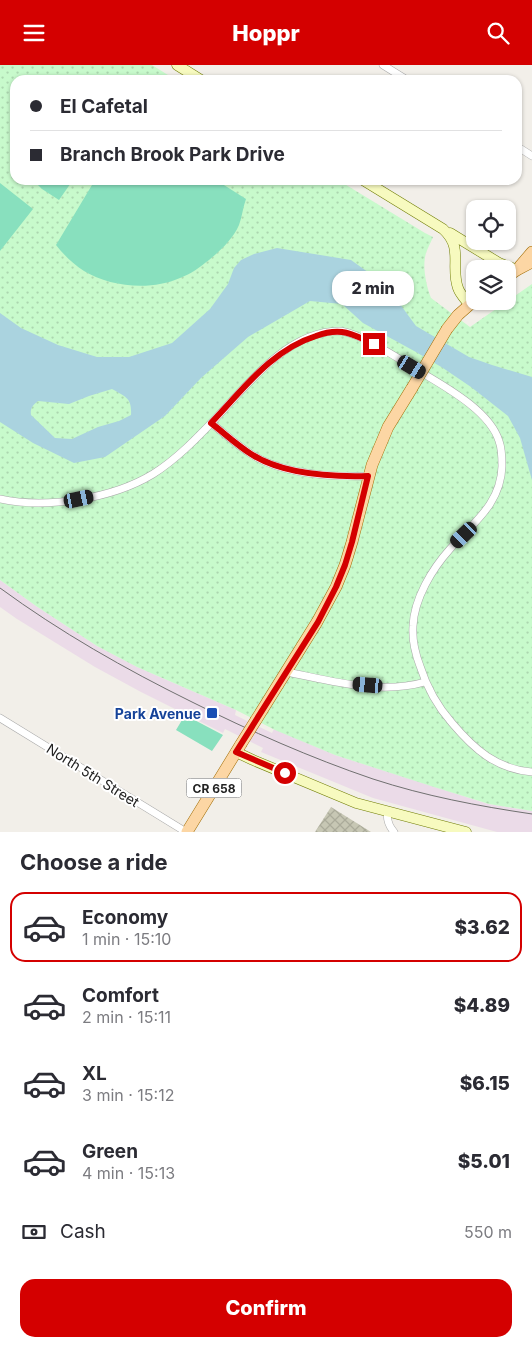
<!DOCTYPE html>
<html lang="en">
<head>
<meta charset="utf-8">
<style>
	:root { --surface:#fff; --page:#f7f7f7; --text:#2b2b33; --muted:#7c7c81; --line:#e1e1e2; --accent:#d40000 }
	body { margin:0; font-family:Inter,sans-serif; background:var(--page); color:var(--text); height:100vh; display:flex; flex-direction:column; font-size:19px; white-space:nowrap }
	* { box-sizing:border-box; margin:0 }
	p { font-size:16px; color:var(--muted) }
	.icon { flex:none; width:28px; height:28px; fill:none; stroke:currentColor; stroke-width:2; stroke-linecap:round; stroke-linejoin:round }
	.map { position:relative; height:767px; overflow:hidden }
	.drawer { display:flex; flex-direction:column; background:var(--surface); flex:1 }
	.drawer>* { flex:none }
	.top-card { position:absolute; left:10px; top:10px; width:512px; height:110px; border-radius:15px; box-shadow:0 1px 4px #0004; display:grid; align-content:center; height:110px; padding:0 20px; background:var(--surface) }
	.buttons { position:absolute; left:466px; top:135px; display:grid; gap:10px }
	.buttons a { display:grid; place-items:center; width:50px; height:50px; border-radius:10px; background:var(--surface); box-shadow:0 1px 4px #0004; font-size:25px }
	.end { position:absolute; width:22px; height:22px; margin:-11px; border:6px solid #d40000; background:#fff; box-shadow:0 0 0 2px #fff }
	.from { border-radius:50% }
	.bubble { position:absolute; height:35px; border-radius:15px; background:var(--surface); box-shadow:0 1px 4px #0004; font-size:16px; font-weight:800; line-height:35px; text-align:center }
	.car { position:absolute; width:15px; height:30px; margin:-15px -8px; border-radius:6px; box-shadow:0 0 4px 1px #0007; background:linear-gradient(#222 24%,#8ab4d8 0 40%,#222 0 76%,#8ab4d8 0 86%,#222 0) }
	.top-card b { display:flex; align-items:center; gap:18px; height:48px; font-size:19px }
	.top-card b+b { border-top:1px solid var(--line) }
	.top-card i { width:12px; height:12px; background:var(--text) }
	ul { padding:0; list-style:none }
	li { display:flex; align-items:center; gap:15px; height:70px; margin:0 10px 8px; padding:0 10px; border:2px solid transparent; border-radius:15px }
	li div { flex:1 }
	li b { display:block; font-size:19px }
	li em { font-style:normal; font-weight:800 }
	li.on { border-color:var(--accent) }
	li>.icon { width:45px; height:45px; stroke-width:1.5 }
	h2 { padding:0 20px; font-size:22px; line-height:60px }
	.pay { display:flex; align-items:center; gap:12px; height:55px; padding:0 20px; font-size:19px }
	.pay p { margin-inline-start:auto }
	.action { display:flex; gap:10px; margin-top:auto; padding:10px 20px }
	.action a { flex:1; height:58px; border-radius:15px; background:var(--accent); color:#fff; font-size:20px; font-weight:800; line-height:58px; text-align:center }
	header { display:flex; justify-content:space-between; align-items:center; height:65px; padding:0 20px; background:var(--accent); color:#fff; font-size:22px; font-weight:800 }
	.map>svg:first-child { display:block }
	.railway { fill:#ebdbe8 }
	.construction { fill:url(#construction-cross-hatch) }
	.park { fill:url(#park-dots) }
	.pitch { fill:#88e0be }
	.water { fill:#aad3df; fill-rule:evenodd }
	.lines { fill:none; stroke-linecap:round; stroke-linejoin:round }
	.street-casing { stroke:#a9a9a9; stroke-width:8 }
	.secondary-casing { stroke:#707d05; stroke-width:11 }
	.primary-casing { stroke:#a06b00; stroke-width:12 }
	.street { stroke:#fff; stroke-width:7 }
	.secondary { stroke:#f7fabf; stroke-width:10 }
	.primary { stroke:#fcd6a4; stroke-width:11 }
	.tram { stroke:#707070; stroke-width:1 }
	.primary-bridge-casing { stroke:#a06b00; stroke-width:12; stroke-linecap:butt }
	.primary-bridge { stroke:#fcd6a4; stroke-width:11 }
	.route { stroke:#d40000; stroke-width:6 }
	.transit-dot { fill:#1a4fb4; stroke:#fff; stroke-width:2 }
	.labels { text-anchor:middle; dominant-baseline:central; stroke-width:4; stroke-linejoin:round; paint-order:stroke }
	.shield { fill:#fff; stroke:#646464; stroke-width:1 }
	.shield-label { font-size:12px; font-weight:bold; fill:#222 }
	.transit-label { font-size:14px; font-weight:bold; fill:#164399; stroke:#fff; text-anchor:end }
	.street-label { font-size:14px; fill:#222; stroke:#fff }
</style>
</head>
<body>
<header><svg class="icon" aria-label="menu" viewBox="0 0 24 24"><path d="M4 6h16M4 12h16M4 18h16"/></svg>Hoppr<svg class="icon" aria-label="search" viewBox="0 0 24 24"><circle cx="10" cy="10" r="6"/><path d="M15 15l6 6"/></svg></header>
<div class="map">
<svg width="532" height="767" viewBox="0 0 532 767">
	<defs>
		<pattern id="construction-cross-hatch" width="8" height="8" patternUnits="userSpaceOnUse" patternTransform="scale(1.25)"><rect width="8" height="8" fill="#c7c7b4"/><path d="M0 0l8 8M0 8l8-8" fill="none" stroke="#abab9a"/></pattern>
		<pattern id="park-dots" width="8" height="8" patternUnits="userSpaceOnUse" patternTransform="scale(1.25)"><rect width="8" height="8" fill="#c8facc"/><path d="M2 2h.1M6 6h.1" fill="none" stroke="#acd6af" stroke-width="1.8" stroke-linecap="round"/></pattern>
	</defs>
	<rect width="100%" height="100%" fill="#f2efe9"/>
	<path class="railway" d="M0,515L36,541L97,581L137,602L236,645L235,650L272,668L274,664L335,690L488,739L532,746V767H497L373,733L261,687L263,683L225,664L223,668L141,627L95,602L17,554L0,542Z"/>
	<path class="construction" d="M331,742L371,767H315Z"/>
	<path class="park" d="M0,0H152L176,15H15V115H338L425,168L433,172C431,177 428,182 426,188C422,201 426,220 431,233L470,262L532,219V746L489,739L434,722L335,690L275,665L236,645L137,602L97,581L36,541L0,515Z"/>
	<path class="pitch" d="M33,115H73L59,135L42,124Z
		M95,115H216L246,134C243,142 242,152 239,160C233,174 220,186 209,195C200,202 191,209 180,213C151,226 110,222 84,206C73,199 64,190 56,180Z
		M0,118L33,144L0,186Z
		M185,650L223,670L212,686L176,665Z"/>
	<path class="water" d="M277,183L351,195L386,220L416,261L469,292L492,300L532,312V415L520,373L508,351L471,322L443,303L416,287L363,258L342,239L310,236L248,272L201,313L165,351L105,392L74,398L33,378L0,357V248L21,263L58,280L97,292H129L172,278L210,244L228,219L234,203L241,195L254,189ZM112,324C126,332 132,333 131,350L119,356L98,362L72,374L55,373L31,350C30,343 33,340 38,336L69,339L89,331Z"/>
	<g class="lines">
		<g class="street-casing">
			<path id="street" d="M383,0L407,15
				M518,82L532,91
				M211,358C224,368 237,380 251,389C283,410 331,412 368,411
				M0,434C46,444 112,434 153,409C177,394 198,372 217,352C248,319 288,266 339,266C360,267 405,298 424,309C449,324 490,347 499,376C502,384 502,392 502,401C501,439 473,458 450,484C432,504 414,534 413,561C412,575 415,588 420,601C427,623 437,641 452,658C474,684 496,704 532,707
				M287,607C332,616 380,630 425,617
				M0,653L186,767
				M388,746C386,754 389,761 394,767"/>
		</g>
		<g class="secondary-casing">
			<path id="secondary" d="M177,0L201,15
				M363,115L443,164C464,183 450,201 458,223C460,229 465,234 469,239
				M450,168L499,198L517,205
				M236,687L253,695L356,738L466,767"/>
		</g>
		<g class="primary-casing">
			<path id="primary" d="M520,201L532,187
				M508,211L517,205L532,197
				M447,264L458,250L475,235
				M256,655L317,557L336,522L345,500L352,477L372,400L388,362L412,323
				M187,767L241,679"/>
		</g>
		<use href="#street" class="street"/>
		<use href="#secondary" class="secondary"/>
		<use href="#primary" class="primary"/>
		<path class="tram" d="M0,523C60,567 125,604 192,637C250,666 311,693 373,714C425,731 478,741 532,749"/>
		<g class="primary-bridge-casing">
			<path id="primary-bridge" d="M412,323L447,264
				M241,679L256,655"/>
		</g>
		<use href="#primary-bridge" class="primary-bridge"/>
	</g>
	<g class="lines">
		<path class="route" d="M285,708L236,687L318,557L336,522L345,500L352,477L368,411C331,412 283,410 251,389C237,380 224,368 211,358C243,325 271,285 316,271C324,268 333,266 342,267C353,268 364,275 374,279"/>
	</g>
	<rect class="transit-dot" x="206" y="642" width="12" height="12" rx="2.5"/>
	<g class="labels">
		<rect class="shield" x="186.5" y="713.5" width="55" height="19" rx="4"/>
		<g class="shield-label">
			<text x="214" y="723">CR 658</text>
		</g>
		<g class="transit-label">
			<text x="201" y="648">Park Avenue</text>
		</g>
		<g class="street-label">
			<text transform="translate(93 710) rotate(32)">North 5th Street</text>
		</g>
	</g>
</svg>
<div class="buttons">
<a><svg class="icon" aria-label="locate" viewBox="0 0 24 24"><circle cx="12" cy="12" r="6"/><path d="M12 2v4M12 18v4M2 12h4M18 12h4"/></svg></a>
<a><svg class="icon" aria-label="layers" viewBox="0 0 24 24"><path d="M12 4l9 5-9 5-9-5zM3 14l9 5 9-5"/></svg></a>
</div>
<i class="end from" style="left:285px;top:708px"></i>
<i class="end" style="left:374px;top:279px"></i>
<div class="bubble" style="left:332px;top:206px;width:82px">2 min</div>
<i class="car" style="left:412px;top:302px;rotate:121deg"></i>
<i class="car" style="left:79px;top:434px;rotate:78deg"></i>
<i class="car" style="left:464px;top:470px;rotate:226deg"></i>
<i class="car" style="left:368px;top:620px;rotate:275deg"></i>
<div class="top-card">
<b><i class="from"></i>El Cafetal</b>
<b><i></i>Branch Brook Park Drive</b>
</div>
</div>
<section class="drawer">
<h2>Choose a ride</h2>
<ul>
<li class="on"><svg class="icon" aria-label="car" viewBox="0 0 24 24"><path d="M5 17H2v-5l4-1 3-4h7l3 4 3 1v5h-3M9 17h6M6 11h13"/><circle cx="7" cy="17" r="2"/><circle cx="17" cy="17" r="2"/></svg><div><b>Economy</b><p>1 min · 15:10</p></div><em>$3.62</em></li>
<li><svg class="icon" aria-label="car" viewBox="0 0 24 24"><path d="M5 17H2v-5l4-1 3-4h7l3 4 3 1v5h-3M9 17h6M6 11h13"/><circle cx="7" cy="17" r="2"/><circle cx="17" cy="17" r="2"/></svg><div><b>Comfort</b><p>2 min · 15:11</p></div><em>$4.89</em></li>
<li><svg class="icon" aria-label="car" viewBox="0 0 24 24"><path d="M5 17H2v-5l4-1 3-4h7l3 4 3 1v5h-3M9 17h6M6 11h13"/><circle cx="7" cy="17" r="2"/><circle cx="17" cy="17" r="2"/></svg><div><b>XL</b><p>3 min · 15:12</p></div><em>$6.15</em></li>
<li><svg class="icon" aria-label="car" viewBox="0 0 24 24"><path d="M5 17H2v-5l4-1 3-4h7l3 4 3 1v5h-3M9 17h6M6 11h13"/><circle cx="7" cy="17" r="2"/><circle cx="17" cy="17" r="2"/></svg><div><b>Green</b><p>4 min · 15:13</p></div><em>$5.01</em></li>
</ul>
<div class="pay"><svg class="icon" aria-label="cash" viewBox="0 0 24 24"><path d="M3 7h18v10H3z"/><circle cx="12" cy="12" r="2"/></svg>Cash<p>550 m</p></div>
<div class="action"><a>Confirm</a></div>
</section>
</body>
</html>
